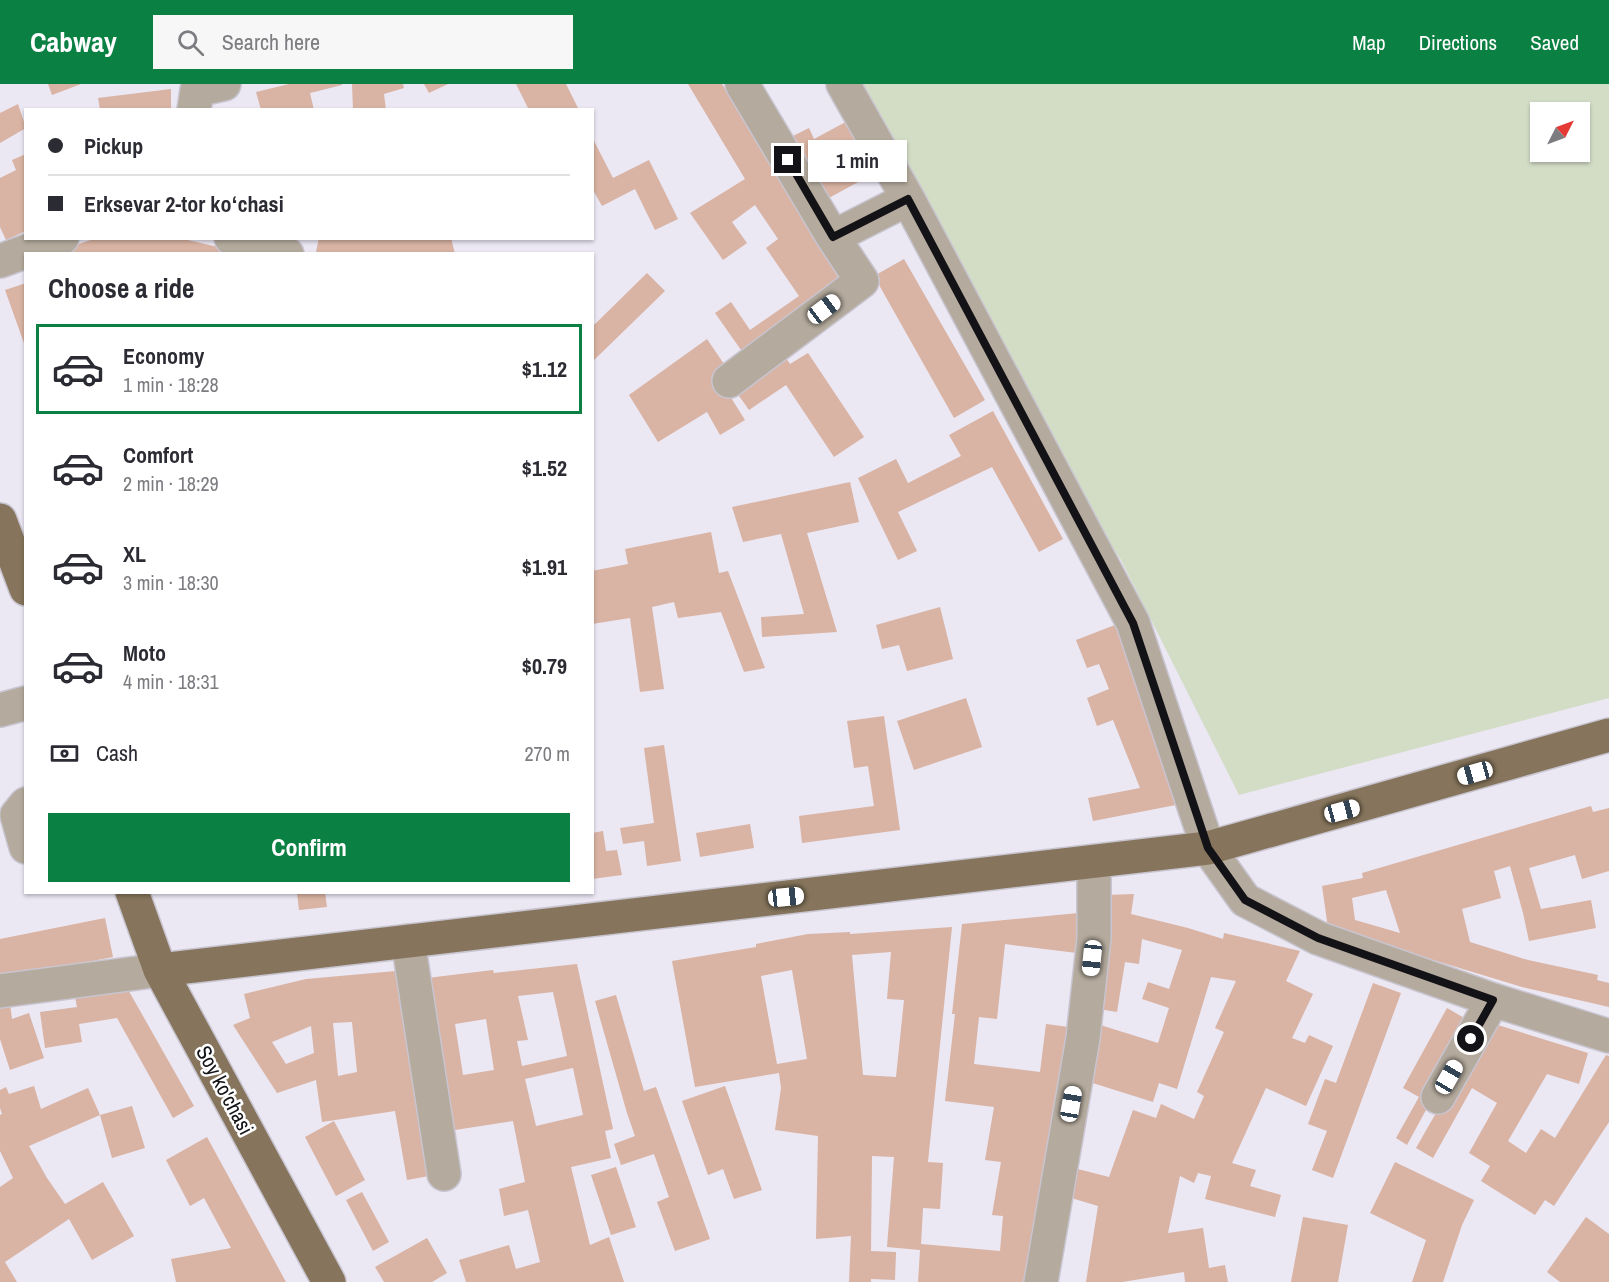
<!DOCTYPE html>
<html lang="en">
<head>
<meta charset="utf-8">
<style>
	:root { --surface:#fff; --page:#f7f7f7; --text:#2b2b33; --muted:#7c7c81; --line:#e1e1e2; --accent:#0b8043 }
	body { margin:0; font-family:"Archivo Narrow",sans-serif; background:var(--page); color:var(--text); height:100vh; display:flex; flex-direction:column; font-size:22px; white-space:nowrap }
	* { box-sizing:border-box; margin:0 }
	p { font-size:20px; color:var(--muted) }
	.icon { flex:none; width:33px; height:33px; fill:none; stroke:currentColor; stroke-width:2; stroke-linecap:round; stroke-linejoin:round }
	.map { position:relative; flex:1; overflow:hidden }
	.side { position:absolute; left:24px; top:168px; width:570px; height:642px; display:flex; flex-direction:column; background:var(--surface); border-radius:0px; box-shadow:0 2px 4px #0004 }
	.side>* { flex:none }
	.guide { position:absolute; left:24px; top:24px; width:570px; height:132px; border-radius:0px; box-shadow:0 2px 4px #0004; display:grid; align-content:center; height:132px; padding:0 24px; background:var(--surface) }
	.needle { width:39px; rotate:48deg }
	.controls { position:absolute; left:1530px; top:18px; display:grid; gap:12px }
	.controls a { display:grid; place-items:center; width:60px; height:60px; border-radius:0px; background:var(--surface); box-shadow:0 2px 4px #0004; font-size:30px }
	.end { position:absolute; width:27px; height:27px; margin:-14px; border:8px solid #131216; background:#fff; box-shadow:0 0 0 3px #fff }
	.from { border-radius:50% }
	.bubble { position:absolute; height:42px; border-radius:0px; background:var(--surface); box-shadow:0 2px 4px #0004; font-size:20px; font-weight:800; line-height:42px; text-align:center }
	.car { position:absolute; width:18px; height:36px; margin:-18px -9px; border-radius:8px; box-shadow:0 0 4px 2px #0007; background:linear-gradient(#fff 24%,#345 0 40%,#fff 0 76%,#345 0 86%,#fff 0) }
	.guide b { display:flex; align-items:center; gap:21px; height:57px; font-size:22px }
	.guide b+b { border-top:2px solid var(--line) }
	.guide i { width:15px; height:15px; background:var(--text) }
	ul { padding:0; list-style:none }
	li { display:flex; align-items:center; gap:18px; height:90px; margin:0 12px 9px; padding:0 12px; border:3px solid transparent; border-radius:0px }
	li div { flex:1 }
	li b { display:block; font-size:22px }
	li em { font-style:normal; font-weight:800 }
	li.current { border-color:var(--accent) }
	li>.icon { width:54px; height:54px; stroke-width:1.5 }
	h2 { padding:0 24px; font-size:27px; line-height:72px }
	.pay { display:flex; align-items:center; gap:15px; height:66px; padding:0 24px; font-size:22px }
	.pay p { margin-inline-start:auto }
	.primary-button { display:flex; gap:12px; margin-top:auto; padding:12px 24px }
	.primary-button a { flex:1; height:69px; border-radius:0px; background:var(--accent); color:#fff; font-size:24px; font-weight:800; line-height:69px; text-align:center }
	header { display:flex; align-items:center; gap:36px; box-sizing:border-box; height:84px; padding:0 30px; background:var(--accent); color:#fff }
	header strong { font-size:28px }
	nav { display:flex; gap:33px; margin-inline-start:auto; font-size:21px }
	.search { width:420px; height:54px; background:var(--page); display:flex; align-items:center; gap:15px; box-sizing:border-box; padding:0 21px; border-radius:0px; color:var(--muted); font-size:22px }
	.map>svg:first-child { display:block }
	.green { fill:#d3ddc6; fill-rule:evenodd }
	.building { fill:#d9b3a3; fill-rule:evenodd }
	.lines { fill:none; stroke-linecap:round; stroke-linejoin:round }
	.minor-casing { stroke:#c8c5d0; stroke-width:36 }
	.major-casing { stroke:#c8c5d0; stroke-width:36 }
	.minor { stroke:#b4aa9d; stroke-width:33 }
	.major { stroke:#86755c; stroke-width:33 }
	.route { stroke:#131216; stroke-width:8 }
	.labels { text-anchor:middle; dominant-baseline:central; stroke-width:5; stroke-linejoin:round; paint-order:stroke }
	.street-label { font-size:21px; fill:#131216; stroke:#fff }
</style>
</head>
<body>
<header>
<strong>Cabway</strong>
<div class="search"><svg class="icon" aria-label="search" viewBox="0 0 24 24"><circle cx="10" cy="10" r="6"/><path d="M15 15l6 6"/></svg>Search here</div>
<nav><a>Map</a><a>Directions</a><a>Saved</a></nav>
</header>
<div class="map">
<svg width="1609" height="1198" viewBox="0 0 1609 1198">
	<rect width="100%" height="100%" fill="#ebe7f3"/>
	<path class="green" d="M859,0H1609V614L1239,711L1121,476L1103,448ZM1540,28H1580V68H1540Z"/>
	<path class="building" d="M48,0H81L52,11Z
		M289,0H342V1L310,9L314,26H261L256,8Z
		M352,0H403L404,4L384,10L386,26H353Z
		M424,0H448L429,9Z
		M516,0H566L579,26H529Z
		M688,0H722L845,205L746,273L715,229L731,218L750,246L799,212L766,164L778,155L755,121L732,138L747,159L723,176L690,129L745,95Z
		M171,5V26H100L98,14Z
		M18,20L26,44L0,59V29Z
		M855,33L882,85L827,115L793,52L809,44L814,55Z
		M592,53L613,94L649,76L678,135L655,146L635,105L602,122L592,104Z
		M26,70V147L6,156L0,143V94L16,86L12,76Z
		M97,154H179L244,169L48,170Z
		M319,154H451L455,170L426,168V170H319L316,168Z
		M904,175L985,316L954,334L874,192Z
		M647,189L665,207L592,278V243Z
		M26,199V262H25L5,206Z
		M707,255L726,283L716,290L745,336L720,351L707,328L658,358L629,311Z
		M782,268L790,280L808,269L864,353L834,373L786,301L749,326L732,302Z
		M993,327L1063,455L1039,468L992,383L898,428L917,467L898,476L858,394L896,375L908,399L961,372L949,351Z
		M850,398L859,438L807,449L837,548L762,553L761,533L804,530L781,450L743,458L732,423Z
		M711,448L719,489L728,487L765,584L744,588L721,528L678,534L674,518L652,523L664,605L640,608L630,534L592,540V487L628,480L625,465Z
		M940,523L953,575L907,587L899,561L882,565L876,541Z
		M1120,539L1181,720L1093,737L1088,714L1140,704L1113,636L1097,642L1087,614L1109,605L1099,580L1087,584L1076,556Z
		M966,614L982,663L914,686L897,637Z
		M884,632L900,746L802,759L799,732L874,722L868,682L854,684L847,637Z
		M664,661L681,777L647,782L644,757L623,760L620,744L654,739L644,664Z
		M1591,722L1593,728L1609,724V787L1582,795L1575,771L1529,784L1541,825L1591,816L1596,844L1529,857L1523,829L1510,782L1494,787L1501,814L1462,825L1470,858L1528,876L1598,891L1597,896L1609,899V923L1522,903L1328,844L1322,802L1363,794L1362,789ZM1386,806L1400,849L1355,836L1352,814Z
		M750,740L754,764L700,773L696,749Z
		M603,747L606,767L617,766L622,791L592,795V749Z
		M297,808H325L327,823L299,826Z
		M1134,810L1131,830L1188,844L1223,855L1224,849L1300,867L1286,897L1313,910L1292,954L1305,959L1309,951L1333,962L1306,1022L1266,1004L1232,1079L1256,1086L1250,1102L1281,1111L1275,1133L1205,1115L1211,1092L1198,1089L1194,1099L1180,1092L1168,1149L1203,1144L1209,1184L1225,1181L1228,1198H1185L1184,1188L1122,1198H1086L1098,1122L1058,1110L1066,1082L1109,1093L1133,1026L1156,1034L1161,1020L1194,1035L1204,1012L1197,1008L1224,948L1215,944L1236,897L1211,893L1177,1005L1159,999L1153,1018L1080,995L1097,940L1158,959L1169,924L1142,915L1148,898L1169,905L1182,866L1142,855L1139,880L1125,878L1117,928L1093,924L1107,811Z
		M1089,828L1085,870L1005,860L997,935L979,933L974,980L1040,988L1046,940L1076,944L1025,1198H918L920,1166L887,1163L894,1073L872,1072L871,1167L896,1168L895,1196L871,1195V1198H849L851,1152L816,1155L818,1052L775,1046L781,1004L779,989L695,1003L672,877L756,863V860L808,850L850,848V850L952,843L928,1078L943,1079L940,1125L923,1124L921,1160L1000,1167L1003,1132L992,1131L1001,1078L985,1076L994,1023L945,1017L955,930H952L962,840ZM891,868L887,915L904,916L896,993L863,991L852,871ZM792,886L807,975L777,980L761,892Z
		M105,834L113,873L0,895V855Z
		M577,880L613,1045L605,1047L611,1074L571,1083L590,1161L609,1153L624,1198H466L459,1176L509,1161L516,1185L540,1178L528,1126L504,1132L499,1105L525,1098L513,1037L442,1048L419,895L493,886L494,889ZM553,908L567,972L522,982L517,957L528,956L518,912ZM486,935L494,986L463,991L455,940ZM573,984L583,1031L536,1042L525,995Z
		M407,886L440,1090L407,1096L395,1027L322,1038L316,996L277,1009L233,941L250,934L244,910L306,895ZM352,938L357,988L338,992L333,939ZM311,942L314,969L286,980L272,958Z
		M122,895L194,1022L173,1034L117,934L79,940L82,958L45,964L40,928L77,923L73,902Z
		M1373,899L1401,909L1333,1094L1312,1086L1327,1047L1308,1040L1325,995L1336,999Z
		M616,911L644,1007L656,1003L710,1155L675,1167L657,1118L669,1113L654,1070L621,1081L614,1060L635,1052L627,1029L595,917Z
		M9,912L12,935L29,929L44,974L10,986L0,955V913Z
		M1447,924L1473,939L1407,1061L1396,1054L1419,1013L1403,1004Z
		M1488,938L1588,969L1579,1000L1547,990L1508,1057L1526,1069L1541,1045L1555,1054L1606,971L1609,972V1038L1554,1122L1545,1116L1535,1131L1481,1097L1490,1082L1469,1069L1497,1019L1472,1004L1433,1074L1416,1064Z
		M34,1002L41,1025L88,1004L100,1031L29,1062L47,1094L65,1120L103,1098L134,1152L92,1176L69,1135L5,1178L17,1198H0V1103L13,1094L0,1067V1031L2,1030L0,1024V1006L6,1003L9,1010Z
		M725,1002L762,1106L734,1115L723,1085L708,1091L682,1017Z
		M132,1022L145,1064L112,1074L100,1031Z
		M334,1037L365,1096L336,1112L305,1053Z
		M207,1053L274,1176L286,1198H176L171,1175L231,1164L204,1114L190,1122L166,1076Z
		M1395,1078L1474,1116L1462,1141L1443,1198H1412L1426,1156L1370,1129Z
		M616,1083L636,1143L611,1151L591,1091Z
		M362,1108L389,1158L373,1167L346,1116Z
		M1303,1133L1348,1141L1338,1198H1291Z
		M1586,1133L1609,1150V1198H1560L1547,1188Z
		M427,1154L447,1189L432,1198H384L375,1183Z"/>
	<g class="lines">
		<g class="minor-casing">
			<path id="minor" d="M742,0L833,153L908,115L1133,539L1208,764L1245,816L1318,854L1493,916L1609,952
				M843,0L908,115
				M194,26L197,6L224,0
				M231,154L287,170
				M0,177L62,154
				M729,297L862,197L833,153
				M0,626L26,619
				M26,720L17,731L26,763
				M408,857L444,1090
				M0,907L160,886
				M1438,1013L1493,916
				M1041,1198L1083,954L1094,854V778"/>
		</g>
		<g class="major-casing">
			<path id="major" d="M0,436L26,505
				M132,808L160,886L329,1198
				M160,886L1208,764L1609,651"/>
		</g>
		<use href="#minor" class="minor"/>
		<use href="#major" class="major"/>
	</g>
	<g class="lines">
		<path class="route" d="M788,76L833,153L908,115L1133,539L1208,764L1245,816L1318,854L1493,916L1471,955"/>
	</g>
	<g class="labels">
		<g class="street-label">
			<text transform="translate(225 1006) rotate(62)">Soy ko'chasi</text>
		</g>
	</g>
</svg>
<div class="controls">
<a><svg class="needle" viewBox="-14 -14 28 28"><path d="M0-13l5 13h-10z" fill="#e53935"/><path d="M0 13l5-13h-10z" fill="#7c7c81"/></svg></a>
</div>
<i class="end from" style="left:1471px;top:955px"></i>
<i class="end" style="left:788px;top:76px"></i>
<div class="bubble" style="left:808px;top:56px;width:99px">1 min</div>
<i class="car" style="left:824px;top:225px;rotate:53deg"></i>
<i class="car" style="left:1475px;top:689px;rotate:254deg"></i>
<i class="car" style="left:1342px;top:727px;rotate:75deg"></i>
<i class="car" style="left:786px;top:813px;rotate:84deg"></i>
<i class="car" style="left:1092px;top:874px;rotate:186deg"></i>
<i class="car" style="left:1449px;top:993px;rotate:30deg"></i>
<i class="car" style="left:1071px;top:1020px;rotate:10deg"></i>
<div class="guide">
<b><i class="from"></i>Pickup</b>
<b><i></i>Erksevar 2-tor koʻchasi</b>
</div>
<section class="side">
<h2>Choose a ride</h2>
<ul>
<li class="current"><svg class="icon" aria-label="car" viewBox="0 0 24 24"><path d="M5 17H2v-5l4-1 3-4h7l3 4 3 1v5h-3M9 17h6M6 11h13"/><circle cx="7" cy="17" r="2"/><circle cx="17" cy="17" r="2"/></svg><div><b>Economy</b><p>1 min · 18:28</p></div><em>$1.12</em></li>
<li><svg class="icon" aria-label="car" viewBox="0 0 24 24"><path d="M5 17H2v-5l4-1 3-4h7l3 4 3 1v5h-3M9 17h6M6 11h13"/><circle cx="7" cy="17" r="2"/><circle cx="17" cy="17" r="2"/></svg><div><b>Comfort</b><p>2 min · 18:29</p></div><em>$1.52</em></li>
<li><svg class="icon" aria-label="car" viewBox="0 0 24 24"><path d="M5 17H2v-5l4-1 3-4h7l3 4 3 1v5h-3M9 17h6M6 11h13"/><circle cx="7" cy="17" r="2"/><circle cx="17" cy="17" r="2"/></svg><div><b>XL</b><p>3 min · 18:30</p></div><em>$1.91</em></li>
<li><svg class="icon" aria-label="car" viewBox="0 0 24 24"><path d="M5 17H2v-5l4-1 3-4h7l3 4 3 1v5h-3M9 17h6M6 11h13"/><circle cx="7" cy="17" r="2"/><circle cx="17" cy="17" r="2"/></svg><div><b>Moto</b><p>4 min · 18:31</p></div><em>$0.79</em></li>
</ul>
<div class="pay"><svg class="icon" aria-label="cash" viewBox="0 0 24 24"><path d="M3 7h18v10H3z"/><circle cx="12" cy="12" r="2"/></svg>Cash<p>270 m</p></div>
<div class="primary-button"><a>Confirm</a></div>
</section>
</div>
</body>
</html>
